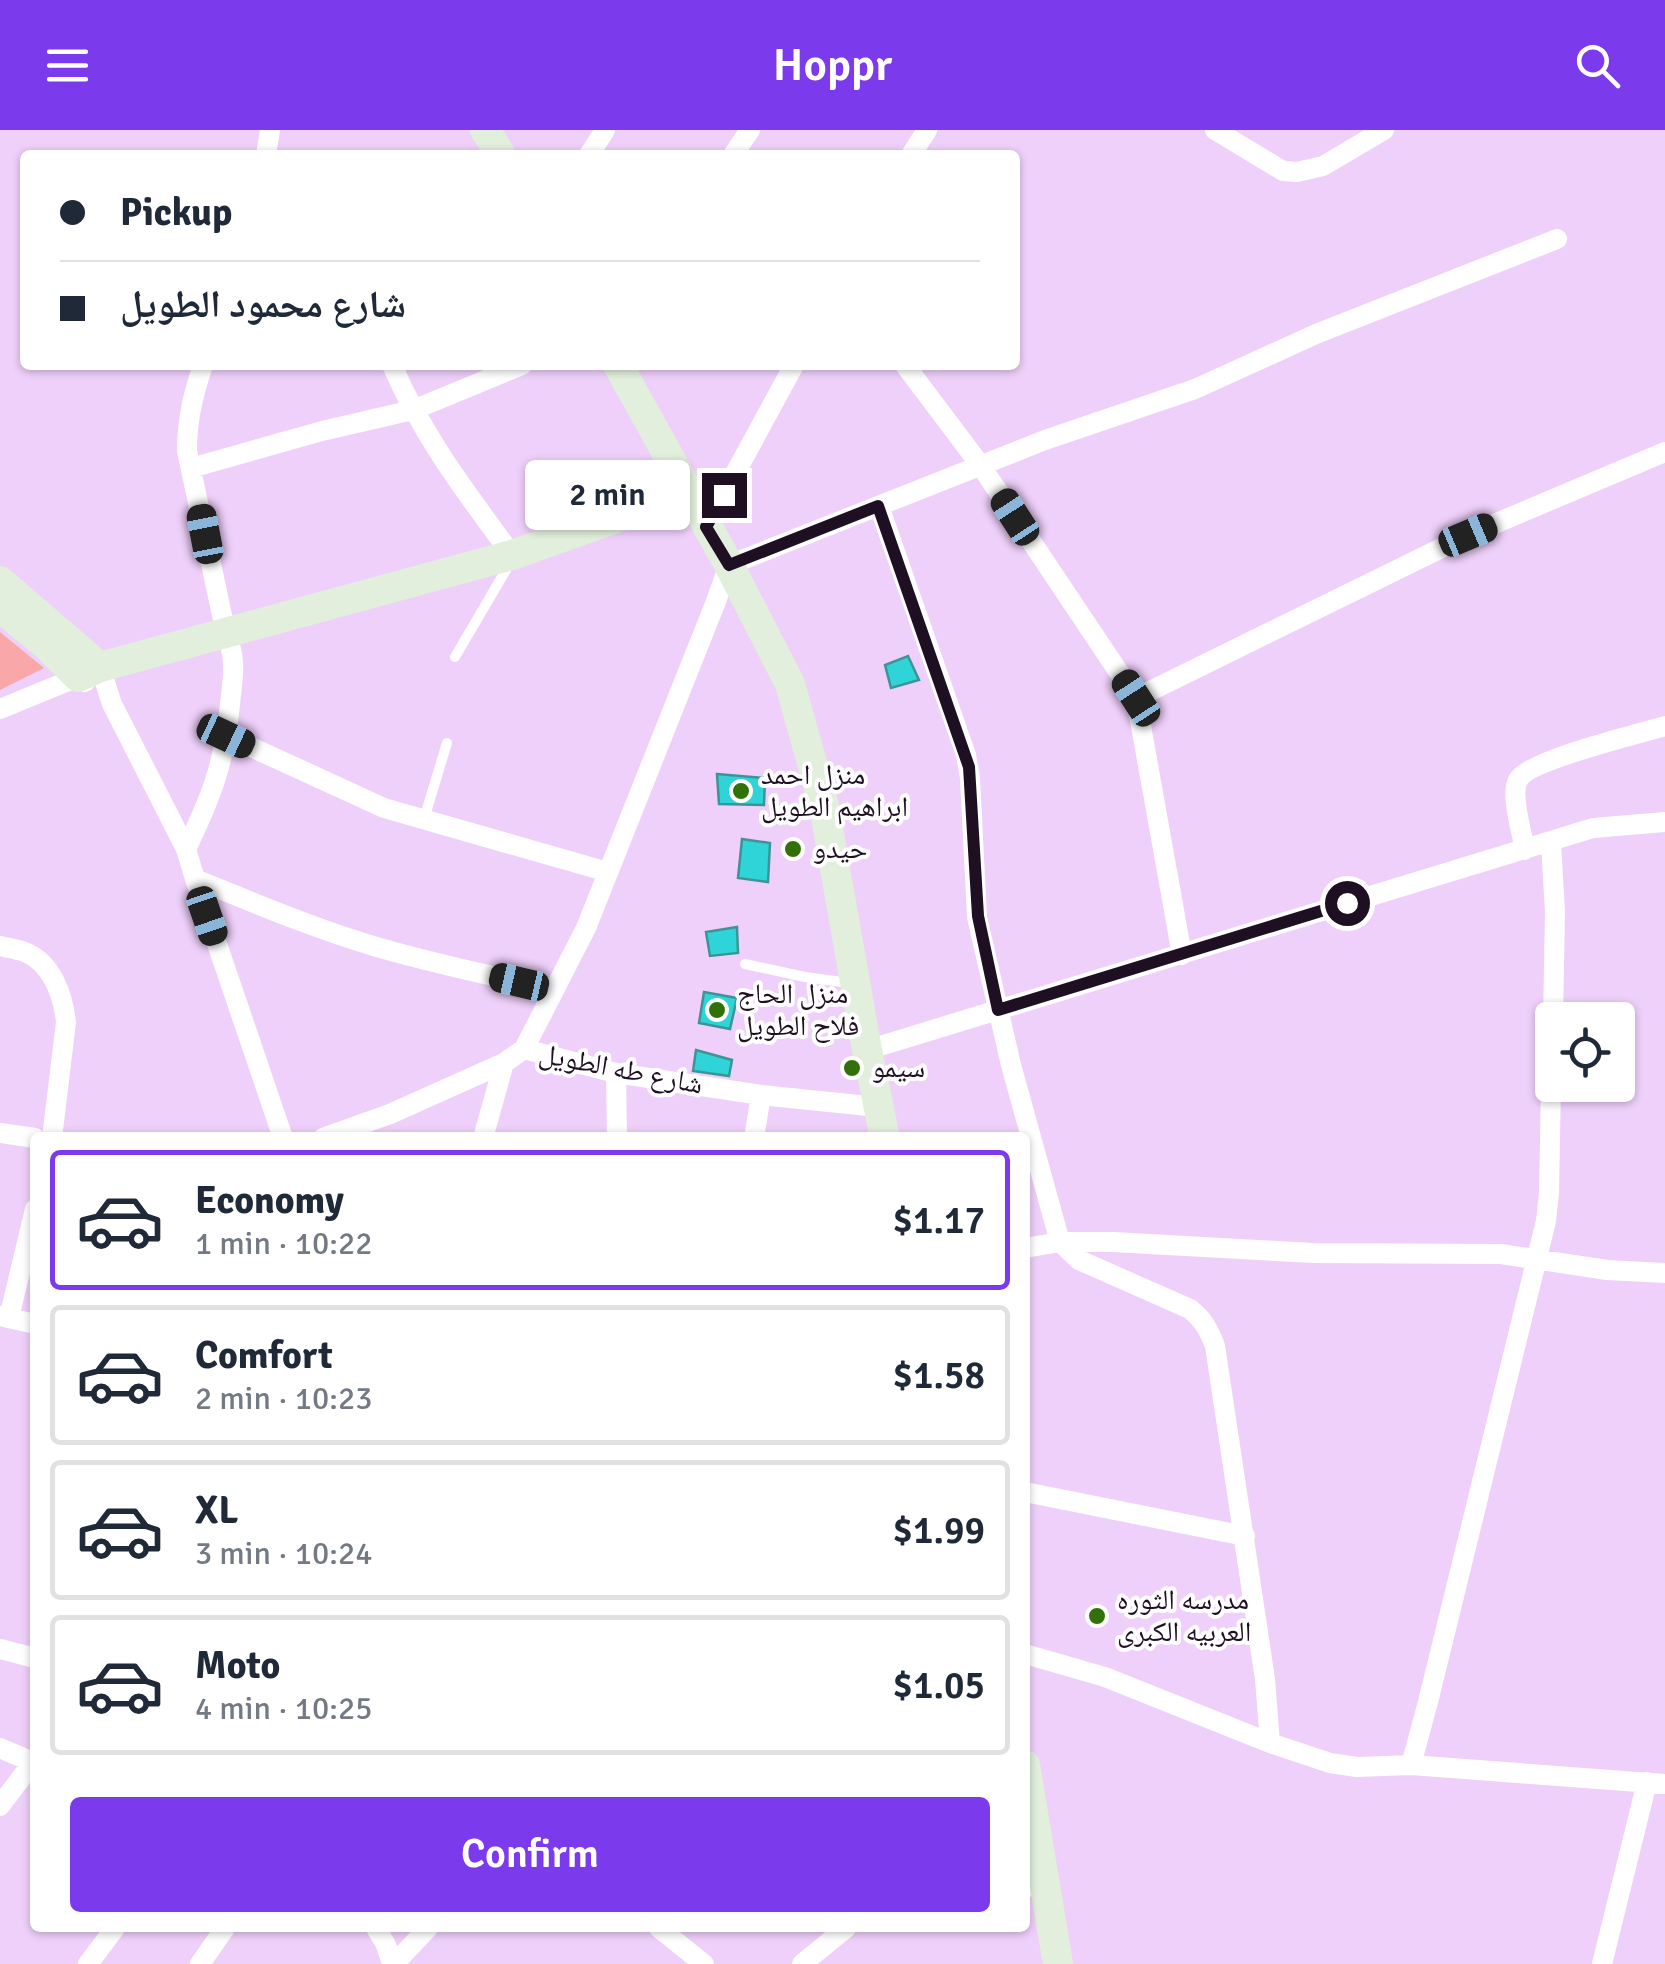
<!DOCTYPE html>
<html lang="en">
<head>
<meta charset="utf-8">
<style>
	:root { --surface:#fff; --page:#f6f6f7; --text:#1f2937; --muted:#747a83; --line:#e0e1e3; --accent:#7c3aed }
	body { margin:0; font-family:Signika,"Noto Naskh Arabic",sans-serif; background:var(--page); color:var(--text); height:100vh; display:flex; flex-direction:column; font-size:38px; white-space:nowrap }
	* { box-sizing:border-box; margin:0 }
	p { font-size:32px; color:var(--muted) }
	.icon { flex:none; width:55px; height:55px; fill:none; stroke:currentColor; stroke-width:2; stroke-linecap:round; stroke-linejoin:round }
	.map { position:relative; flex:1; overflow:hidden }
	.drawer { position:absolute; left:30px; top:1002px; width:1000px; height:800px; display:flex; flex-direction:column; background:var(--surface); border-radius:10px; box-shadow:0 2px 8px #0004 }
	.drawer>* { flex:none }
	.banner { position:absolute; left:20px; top:20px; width:1000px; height:220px; border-radius:10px; box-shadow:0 2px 8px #0004; display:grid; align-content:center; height:220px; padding:0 40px; background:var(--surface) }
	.controls { position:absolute; left:1535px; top:872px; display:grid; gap:20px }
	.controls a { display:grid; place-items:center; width:100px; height:100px; border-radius:10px; background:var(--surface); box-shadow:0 2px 8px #0004; font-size:50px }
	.end { position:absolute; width:45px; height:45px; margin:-22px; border:12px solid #1e1022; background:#fff; box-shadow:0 0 0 5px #fff }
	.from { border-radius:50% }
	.bubble { position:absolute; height:70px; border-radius:10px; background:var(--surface); box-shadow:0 2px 8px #0004; font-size:32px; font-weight:600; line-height:70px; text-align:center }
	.car { position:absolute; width:30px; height:60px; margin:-30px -15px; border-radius:12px; box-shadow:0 0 8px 2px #0007; background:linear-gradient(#222 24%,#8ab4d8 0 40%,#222 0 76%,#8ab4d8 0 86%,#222 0) }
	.banner b { display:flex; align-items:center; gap:35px; height:95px; font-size:38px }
	.banner b+b { border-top:2px solid var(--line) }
	.banner i { width:25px; height:25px; background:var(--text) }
	ul { padding:18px 0 0; list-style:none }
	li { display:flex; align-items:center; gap:30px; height:140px; margin:0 20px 15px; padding:0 20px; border:5px solid var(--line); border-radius:10px }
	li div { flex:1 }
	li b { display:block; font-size:38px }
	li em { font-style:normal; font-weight:600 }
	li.on { border-color:var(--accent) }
	li>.icon { width:90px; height:90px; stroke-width:1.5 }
	.primary-button { display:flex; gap:20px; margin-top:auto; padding:20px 40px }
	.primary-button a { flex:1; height:115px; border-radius:10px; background:var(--accent); color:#fff; font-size:40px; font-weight:600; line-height:115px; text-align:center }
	header { display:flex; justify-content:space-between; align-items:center; height:130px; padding:0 40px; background:var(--accent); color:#fff; font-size:45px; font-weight:600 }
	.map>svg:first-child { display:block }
	.green { fill:#faa7aa }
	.building { fill:#2ed4d7; stroke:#3e9495; stroke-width:2.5 }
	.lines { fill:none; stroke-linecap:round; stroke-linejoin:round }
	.lane { stroke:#fff; stroke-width:10 }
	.street { stroke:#fff; stroke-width:20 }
	.secondary { stroke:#e2efdc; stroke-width:30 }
	.route { stroke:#1e1022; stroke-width:12 }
	.poi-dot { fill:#327107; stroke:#fefefe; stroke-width:4 }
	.labels { text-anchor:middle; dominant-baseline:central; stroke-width:8; stroke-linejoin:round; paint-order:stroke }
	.poi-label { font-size:28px; fill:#1e1022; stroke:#fefefe; text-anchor:start }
	.street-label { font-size:28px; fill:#1e1022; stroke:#fefefe }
</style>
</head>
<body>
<header><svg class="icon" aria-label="menu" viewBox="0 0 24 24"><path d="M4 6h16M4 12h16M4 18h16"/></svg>Hoppr<svg class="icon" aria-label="search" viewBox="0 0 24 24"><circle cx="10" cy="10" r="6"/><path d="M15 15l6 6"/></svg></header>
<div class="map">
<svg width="1665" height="1834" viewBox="0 0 1665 1834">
	<rect width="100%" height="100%" fill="#efd0fa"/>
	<path class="green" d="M0,502L44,538L0,560Z"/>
	<path class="building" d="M908,526L919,550L891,558L885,535Z
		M717,644L765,648L764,675L719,674Z
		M742,709L770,713L768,752L738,748Z
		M737,797L738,823L710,826L706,802Z
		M704,862L737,868L730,899L699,893Z
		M696,920L732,930L729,946L693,941Z"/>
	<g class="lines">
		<path class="lane" d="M455,527L510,433
			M424,689L447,613
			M745,834L805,847L850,853"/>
		<path class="street" d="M1215,0L1283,41L1297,42L1323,36L1384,0
			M266,25L270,0
			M589,25L605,0
			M733,25L750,0
			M911,25L927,0
			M392,235C422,305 467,364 512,425
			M905,235L981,336L1136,568L1182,825
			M191,338L322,301L413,280L522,235
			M879,376L966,625L970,648L977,787L1011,935L1060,1112L1079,1130L1190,1179C1203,1189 1209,1200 1215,1216L1265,1549L1270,1613
			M706,397L794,235
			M100,537L112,574L186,719L195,749L283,1008
			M1136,568L1468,405L1665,322
			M0,579L78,547L85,552
			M227,606L384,678L608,742
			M1551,713L1555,782L1553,890
			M186,719C212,666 224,633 230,574C233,546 237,530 226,504L187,321C187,290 193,265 203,235
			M1525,720C1522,702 1510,665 1518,650C1528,630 1639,604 1665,596
			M195,749C252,772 308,796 367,814C428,833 491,845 554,860
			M0,816C8,818 17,819 25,822C52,833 63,865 66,892L52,1008
			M524,919L586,798L715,474L729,435L1045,310L1195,259L1316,204L1557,109
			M867,920L1593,698L1665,692
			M616,943L617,1008
			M0,1003L35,1008
			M323,1008L390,984L504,933L524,919L616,943L761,965L878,977
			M483,1008L504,933
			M754,1008L761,965
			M1025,1118L1060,1112H1113L1313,1123L1501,1124L1607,1140L1665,1143
			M0,1186L35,1194
			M9,1188L35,1079
			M1025,1362L1245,1406
			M0,1519L35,1528
			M1025,1524L1105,1547L1270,1613L1330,1633L1357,1637L1411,1635L1665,1654
			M0,1618L35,1633
			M1411,1635L1428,1572L1546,1091L1549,1063L1552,901
			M0,1676L33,1632
			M1025,1756L1028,1757
			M376,1798L386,1815L392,1834
			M659,1798L704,1834
			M88,1834L115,1798
			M200,1834L225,1798
			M394,1834L428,1798
			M802,1834L846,1798
			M1602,1834L1647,1652"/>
		<path class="secondary" d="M485,0L501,25
			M618,235L729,435L790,554L824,676L867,920L885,1008
			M0,451L100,537
			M0,477L47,516L78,547L100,537L512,425L689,362
			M1025,1635L1058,1834"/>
	</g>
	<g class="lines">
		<path class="route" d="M724,365L706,397L729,435L878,376L969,637L978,786L998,880L1347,773"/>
	</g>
	<g class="poi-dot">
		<circle cx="741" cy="661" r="10"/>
		<circle cx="793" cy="719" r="10"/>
		<circle cx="717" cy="880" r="10"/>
		<circle cx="852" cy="938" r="10"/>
		<circle cx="1097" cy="1486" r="10"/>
	</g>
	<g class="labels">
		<g class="poi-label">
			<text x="761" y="645">منزل احمد<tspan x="761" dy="32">ابراهيم الطويل</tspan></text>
			<text x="813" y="719">حيدو</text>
			<text x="737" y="864">منزل الحاج<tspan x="737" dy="32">فلاح الطويل</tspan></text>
			<text x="872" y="938">سيمو</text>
			<text x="1117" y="1470">مدرسه الثوره<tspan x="1117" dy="32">العربيه الكبرى</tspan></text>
		</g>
		<g class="street-label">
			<text transform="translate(621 939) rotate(11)">شارع طه الطويل</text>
		</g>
	</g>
</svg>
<div class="controls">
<a><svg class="icon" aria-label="locate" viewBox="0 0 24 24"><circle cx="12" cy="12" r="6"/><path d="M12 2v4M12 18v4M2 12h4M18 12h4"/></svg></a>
</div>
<i class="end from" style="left:1347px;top:773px"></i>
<i class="end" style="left:724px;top:365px"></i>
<div class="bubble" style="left:525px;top:330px;width:165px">2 min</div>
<i class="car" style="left:1015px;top:387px;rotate:327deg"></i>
<i class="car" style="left:205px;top:404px;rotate:349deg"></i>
<i class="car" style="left:1468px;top:405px;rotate:67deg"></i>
<i class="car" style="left:1136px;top:568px;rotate:327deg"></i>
<i class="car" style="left:226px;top:606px;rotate:115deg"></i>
<i class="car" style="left:207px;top:786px;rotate:161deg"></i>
<i class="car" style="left:519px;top:852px;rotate:283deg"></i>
<div class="banner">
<b><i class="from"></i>Pickup</b>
<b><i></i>شارع محمود الطويل</b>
</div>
<section class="drawer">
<ul>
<li class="on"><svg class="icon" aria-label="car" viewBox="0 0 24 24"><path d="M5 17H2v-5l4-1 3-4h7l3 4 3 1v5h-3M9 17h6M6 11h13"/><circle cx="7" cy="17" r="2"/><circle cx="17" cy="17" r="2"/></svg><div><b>Economy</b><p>1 min · 10:22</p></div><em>$1.17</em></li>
<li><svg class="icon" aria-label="car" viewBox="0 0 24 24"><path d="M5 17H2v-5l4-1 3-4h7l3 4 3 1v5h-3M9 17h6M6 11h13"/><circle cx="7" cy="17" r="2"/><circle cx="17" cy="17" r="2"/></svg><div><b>Comfort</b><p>2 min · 10:23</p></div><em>$1.58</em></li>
<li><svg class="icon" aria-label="car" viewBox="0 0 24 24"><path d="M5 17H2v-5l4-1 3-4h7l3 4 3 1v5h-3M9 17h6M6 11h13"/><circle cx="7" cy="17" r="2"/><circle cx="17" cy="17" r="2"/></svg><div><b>XL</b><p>3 min · 10:24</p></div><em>$1.99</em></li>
<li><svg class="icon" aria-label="car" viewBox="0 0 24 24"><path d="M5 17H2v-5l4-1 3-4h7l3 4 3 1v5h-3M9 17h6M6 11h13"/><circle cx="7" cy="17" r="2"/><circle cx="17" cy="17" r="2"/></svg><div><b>Moto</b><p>4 min · 10:25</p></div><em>$1.05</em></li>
</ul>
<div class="primary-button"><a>Confirm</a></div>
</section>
</div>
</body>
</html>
